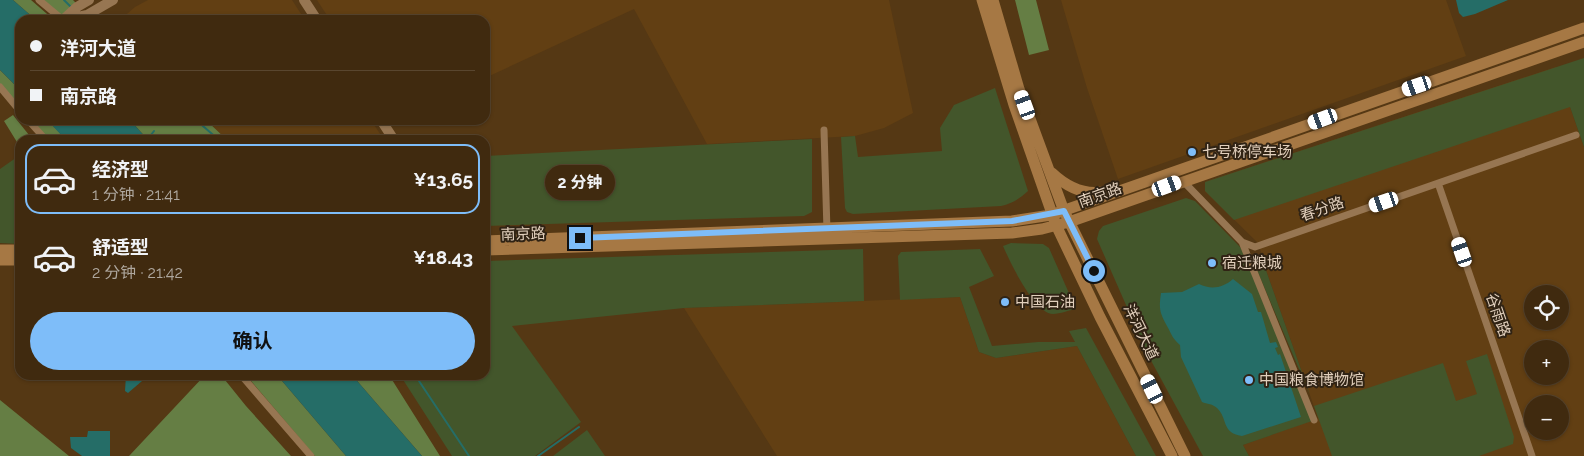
<!DOCTYPE html>
<html lang="zh">
<head>
<meta charset="utf-8">
<style>
	:root { --surface:#402a0f; --page:#473218; --text:#f1f3f6; --muted:#aea79e; --line:#59462f; --accent:#7ebdf9 }
	body { margin:0; font-family:Raleway,"Noto Sans SC",sans-serif; background:var(--page); color:var(--text); height:100vh; display:flex; flex-direction:column; font-size:19px; white-space:nowrap }
	* { box-sizing:border-box; margin:0 }
	p { font-size:16px; color:var(--muted) }
	.icon { flex:none; width:28px; height:28px; fill:none; stroke:currentColor; stroke-width:2; stroke-linecap:round; stroke-linejoin:round }
	.map { position:relative; flex:1; overflow:hidden }
	.details { position:absolute; left:15px; top:135px; width:475px; height:245px; display:flex; flex-direction:column; background:var(--surface); border-radius:15px; box-shadow:0 1px 4px #0004,0 0 0 1px var(--line) }
	.details>* { flex:none }
	.guide { position:absolute; left:15px; top:15px; width:475px; height:110px; border-radius:15px; box-shadow:0 1px 4px #0004,0 0 0 1px var(--line); display:grid; align-content:center; height:110px; padding:0 15px; background:var(--surface) }
	.buttons { position:absolute; left:1524px; top:285px; display:grid; gap:10px }
	.buttons a { display:grid; place-items:center; width:45px; height:45px; border-radius:50%; background:var(--surface); box-shadow:0 1px 4px #0004,0 0 0 1px var(--line); font-size:25px }
	.end { position:absolute; width:22px; height:22px; margin:-11px; border:6px solid #7ebdf9; background:#111; box-shadow:0 0 0 2px #111 }
	.from { border-radius:50% }
	.bubble { position:absolute; height:35px; border-radius:18px; background:var(--surface); box-shadow:0 1px 4px #0004,0 0 0 1px var(--line); font-size:16px; font-weight:700; line-height:35px; text-align:center }
	.car { position:absolute; width:15px; height:30px; margin:-15px -8px; border-radius:6px; box-shadow:0 0 4px 1px #0007; background:linear-gradient(#fff 24%,#345 0 40%,#fff 0 76%,#345 0 86%,#fff 0) }
	.guide b { display:flex; align-items:center; gap:18px; height:48px; font-size:19px }
	.guide b+b { border-top:1px solid var(--line) }
	.guide i { width:12px; height:12px; background:var(--text) }
	ul { padding:9px 0 0; list-style:none }
	li { display:flex; align-items:center; gap:15px; height:70px; margin:0 10px 8px; padding:0 5px; border:2px solid transparent; border-radius:15px }
	li div { flex:1 }
	li b { display:block; font-size:19px }
	li em { font-style:normal; font-weight:700 }
	li.current { border-color:var(--accent) }
	li>.icon { width:45px; height:45px; stroke-width:1.5 }
	.button { display:flex; gap:10px; margin-top:auto; padding:10px 15px }
	.button a { flex:1; height:58px; border-radius:30px; background:var(--accent); color:#111; font-size:20px; font-weight:700; line-height:58px; text-align:center }
	.map>svg:first-child { display:block }
	.built { fill:#623f13; fill-rule:evenodd }
	.green { fill:#43562b }
	.forest { fill:#657e44 }
	.water { fill:#256d67 }
	.lines { fill:none; stroke-linecap:round; stroke-linejoin:round }
	.stream { stroke:#256d67; stroke-width:2 }
	.street { stroke:#977652; stroke-width:7 }
	.secondary { stroke:#977652; stroke-width:10 }
	.primary { stroke:#a67844; stroke-width:11 }
	.route { stroke:#7ebdf9; stroke-width:6 }
	.poi-dot { fill:#7ebdf9; stroke:#302314; stroke-width:2 }
	.labels { text-anchor:middle; dominant-baseline:central; stroke-width:4; stroke-linejoin:round; paint-order:stroke }
	.poi-label { font-size:15px; fill:#e1cfbc; stroke:#302314; text-anchor:start }
	.street-label { font-size:15px; fill:#e1cfbc; stroke:#302314 }
</style>
</head>
<body>
<div class="map">
<svg width="1584" height="456" viewBox="0 0 1584 456">
	<rect width="100%" height="100%" fill="#553814"/>
	<path class="built" d="M148,0H292L305,20H120L135,7Z
		M317,0H889L913,113L884,128L855,136L707,144L634,9L485,78V20H330Z
		M1061,0H1446L1466,56L1118,179L1087,88Z
		M1556,67L1584,147V456H1249L1243,445L1318,418L1261,256L1262,255L1258,243L1205,191V182ZM1532,294H1560V321H1532ZM1532,349H1560V376H1532ZM1532,404H1560V431H1532Z
		M206,120H371L384,140H227Z
		M960,297L979,352L996,358L1077,346L1136,456H777L684,308Z"/>
	<path class="green" d="M1584,58V147L1570,107L1234,220L1205,191V182Z
		M995,88L1028,191C1019,199 1013,203 1001,206L853,214L847,212L845,208L841,137L855,136L858,157L942,151L940,128L954,105Z
		M812,139V212L804,216L485,226V156Z
		M20,155V244L0,243V169Z
		M1186,198L1195,201L1241,248L1312,421L1243,445L1249,456H1203L1148,355L1097,239L1099,231L1103,226Z
		M1011,243L1043,244L1049,248L1076,309C1069,310 1060,314 1053,314C1034,313 1010,262 1003,246Z
		M863,249L864,301L684,308L512,326L581,422L535,456H452L400,375H485V261Z
		M980,249L994,276L969,287L992,346L1038,342H1075L1069,331L1086,328L1156,456H1136L1077,346L996,358L979,352L960,297L900,300L898,256L901,252Z
		M1261,256L1310,395L1254,263V260Z
		M1487,354L1514,437L1513,444L1479,456H1332L1314,406L1443,363L1456,401L1477,394L1466,361Z
		M587,430L605,456H553Z"/>
	<path class="forest" d="M13,0H31L54,20H36Z
		M43,0H73L76,3L63,17Z
		M1015,0H1036L1049,50L1029,55Z
		M0,70L20,90V108L0,84Z
		M13,115L33,140H20V147L4,121Z
		M31,120H48L66,140H49Z
		M130,120H206L227,140H148Z
		M205,375H221L246,406L291,456H129Z
		M246,375H277L346,456H315Z
		M352,375H389L440,456H422Z
		M0,400L69,456H0Z"/>
	<path class="water" d="M0,0H13L36,20H20V90L0,70Z
		M1456,0H1508L1475,14L1463,17L1459,13Z
		M47,120H130L148,140H66Z
		M1233,279L1252,294L1258,312H1261L1270,343L1276,342L1278,347L1275,348L1278,355L1280,354L1301,417L1242,436C1221,433 1228,418 1217,408C1213,404 1207,404 1202,402L1181,357L1180,345C1172,338 1172,335 1167,326C1159,311 1159,308 1161,293L1182,292L1199,284C1211,290 1223,288 1233,279Z
		M126,375H139L142,381L128,393L125,391Z
		M277,375H352L422,456H346Z
		M88,431H110V456H82L71,448L70,437H87Z"/>
	<g class="lines">
		<path class="stream" d="M64,0L71,7
			M196,120L219,140
			M147,140L154,131
			M415,375L469,456
			M538,456L579,427"/>
		<path class="street" d="M39,0L63,20
			M0,87L20,111
			M28,120L46,140
			M824,130L827,231
			M1183,181L1242,242L1255,247L1576,135
			M1438,183L1532,456
			M1242,242L1314,420
			M241,375L311,456"/>
		<path class="secondary" d="M304,0L317,20
			M64,19L77,7L89,0
			M65,20L87,15L113,0
			M381,120L394,140"/>
		<path class="primary" d="M982,0L1014,105L1056,225L1100,317L1172,456
			M993,0L1019,89L1064,211L1185,456
			M1052,173C1068,188 1088,197 1110,190
			M485,241L1012,221L1051,215L1584,28
			M0,250H20
			M485,250L1012,233L1042,229L1069,222L1584,42
			M0,260H20"/>
	</g>
	<g class="lines">
		<path class="route" d="M580,238L1012,221L1064,211L1094,271"/>
	</g>
	<g class="poi-dot">
		<circle cx="1192" cy="152" r="5"/>
		<circle cx="1212" cy="263" r="5"/>
		<circle cx="1005" cy="302" r="5"/>
		<circle cx="1249" cy="380" r="5"/>
	</g>
	<g class="labels">
		<g class="poi-label">
			<text x="1202" y="152">七号桥停车场</text>
			<text x="1222" y="263">宿迁粮城</text>
			<text x="1015" y="302">中国石油</text>
			<text x="1259" y="380">中国粮食博物馆</text>
		</g>
		<g class="street-label">
			<text transform="translate(1100 195) rotate(-20)">南京路</text>
			<text transform="translate(1322 209) rotate(-19)">春分路</text>
			<text transform="translate(523 234) rotate(-2)">南京路</text>
			<text transform="translate(1498 315) rotate(71)">谷雨路</text>
			<text transform="translate(1141 332) rotate(64)">洋河大道</text>
		</g>
	</g>
</svg>
<div class="buttons">
<a><svg class="icon" aria-label="locate" viewBox="0 0 24 24"><circle cx="12" cy="12" r="6"/><path d="M12 2v4M12 18v4M2 12h4M18 12h4"/></svg></a>
<a>+</a>
<a>−</a>
</div>
<i class="end from" style="left:1094px;top:271px"></i>
<i class="end" style="left:580px;top:238px"></i>
<div class="bubble" style="left:545px;top:165px;width:70px">2 分钟</div>
<i class="car" style="left:1417px;top:86px;rotate:251deg"></i>
<i class="car" style="left:1025px;top:105px;rotate:340deg"></i>
<i class="car" style="left:1323px;top:119px;rotate:250deg"></i>
<i class="car" style="left:1167px;top:186px;rotate:70deg"></i>
<i class="car" style="left:1384px;top:202px;rotate:251deg"></i>
<i class="car" style="left:1462px;top:252px;rotate:341deg"></i>
<i class="car" style="left:1152px;top:389px;rotate:334deg"></i>
<div class="guide">
<b><i class="from"></i>洋河大道</b>
<b><i></i>南京路</b>
</div>
<section class="details">
<ul>
<li class="current"><svg class="icon" aria-label="car" viewBox="0 0 24 24"><path d="M5 17H2v-5l4-1 3-4h7l3 4 3 1v5h-3M9 17h6M6 11h13"/><circle cx="7" cy="17" r="2"/><circle cx="17" cy="17" r="2"/></svg><div><b>经济型</b><p>1 分钟 · 21:41</p></div><em>¥13.65</em></li>
<li><svg class="icon" aria-label="car" viewBox="0 0 24 24"><path d="M5 17H2v-5l4-1 3-4h7l3 4 3 1v5h-3M9 17h6M6 11h13"/><circle cx="7" cy="17" r="2"/><circle cx="17" cy="17" r="2"/></svg><div><b>舒适型</b><p>2 分钟 · 21:42</p></div><em>¥18.43</em></li>
</ul>
<div class="button"><a>确认</a></div>
</section>
</div>
</body>
</html>
